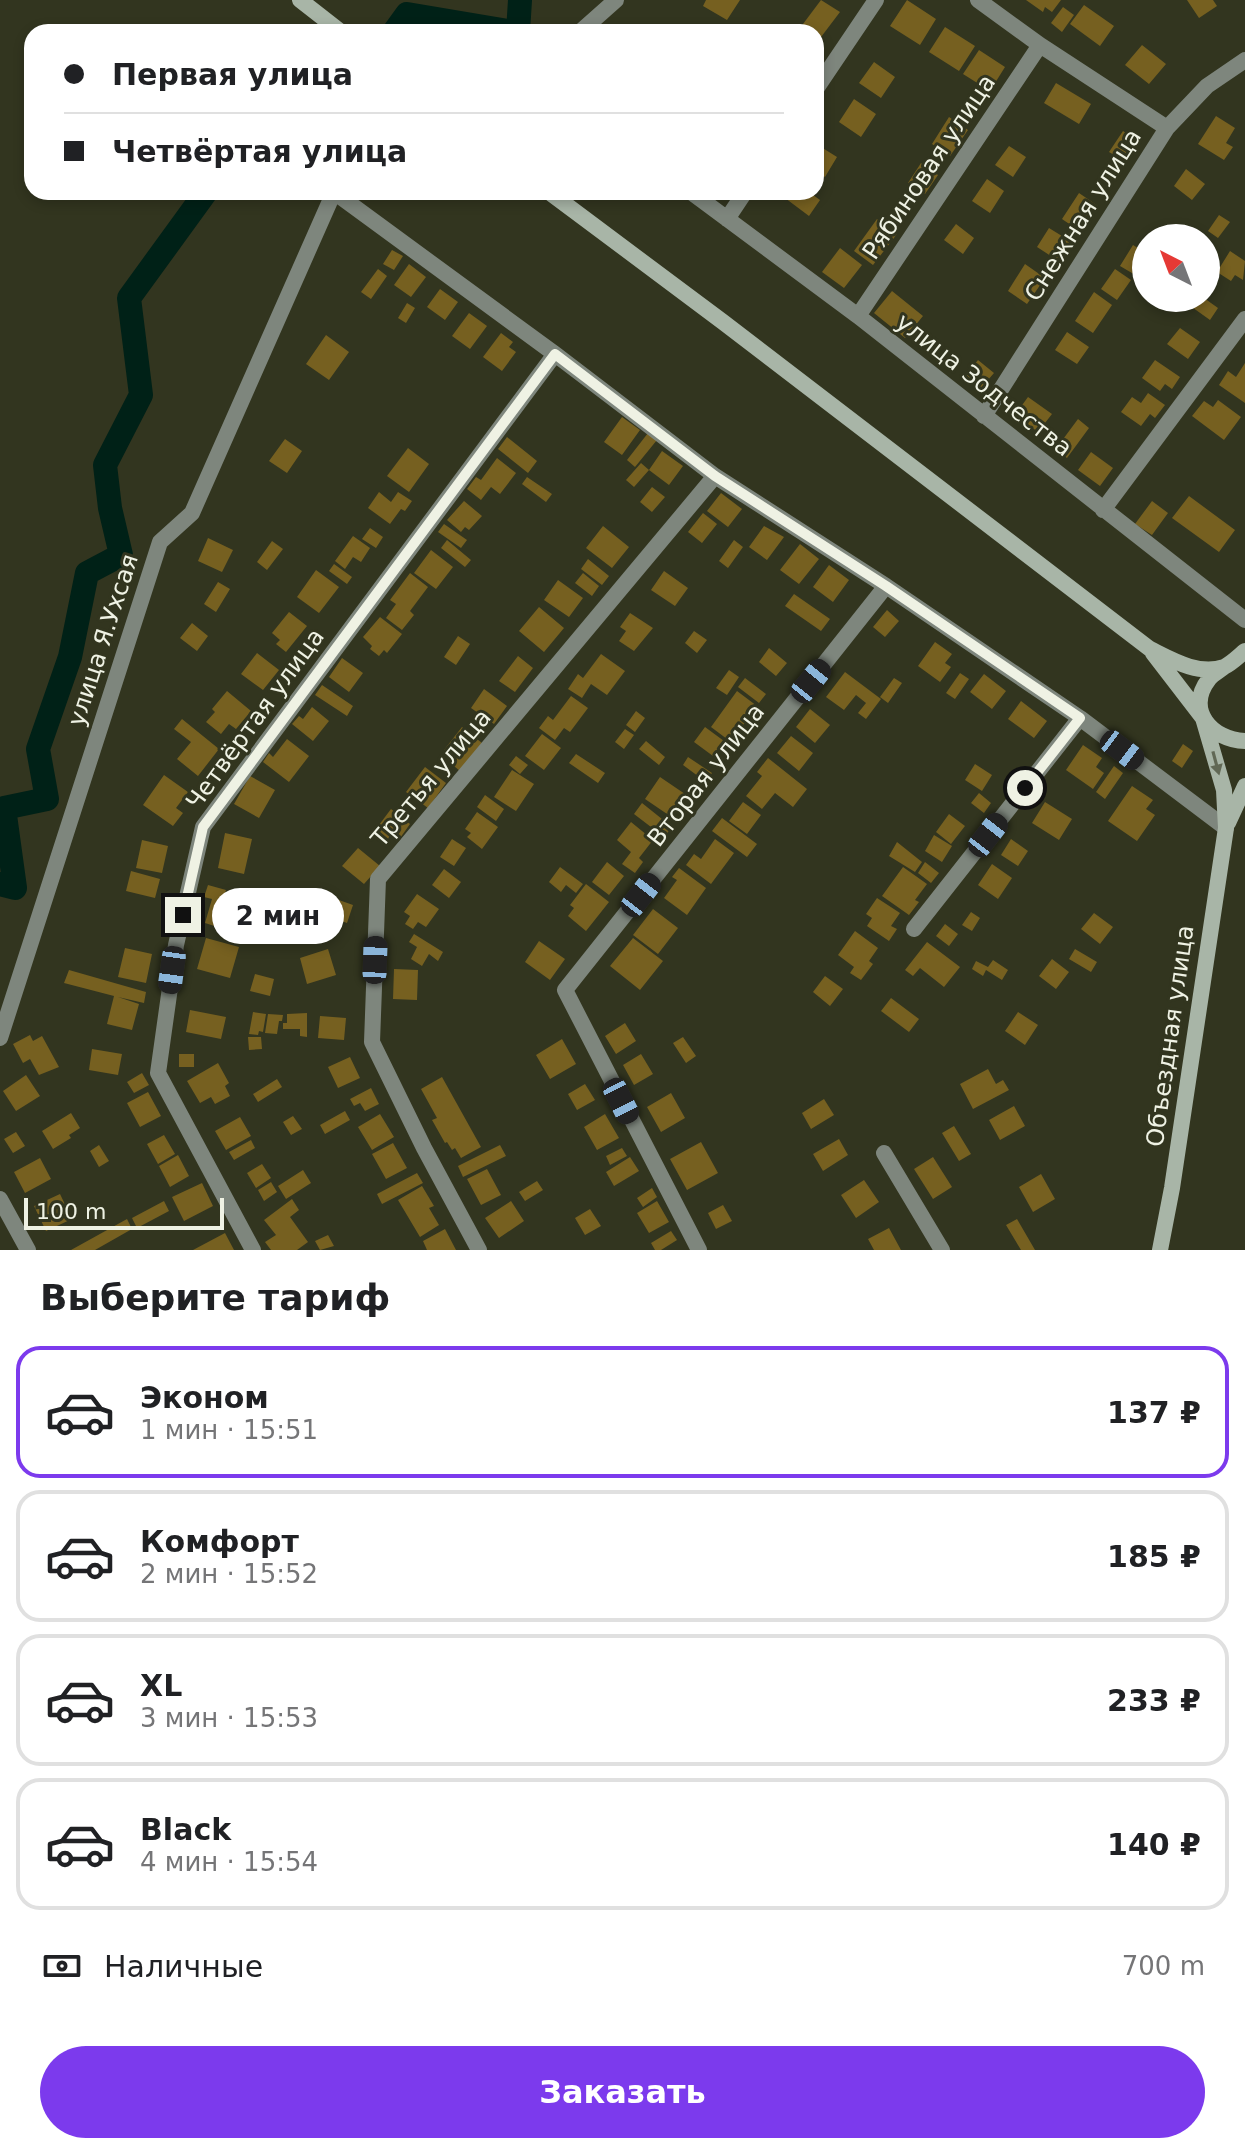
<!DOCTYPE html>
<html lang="ru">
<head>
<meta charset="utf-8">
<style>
	:root { --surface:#fff; --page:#f6f6f6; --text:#202124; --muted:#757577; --line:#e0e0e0; --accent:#7c3aed }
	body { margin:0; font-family:"DejaVu Sans",sans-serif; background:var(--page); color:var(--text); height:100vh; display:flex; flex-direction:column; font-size:30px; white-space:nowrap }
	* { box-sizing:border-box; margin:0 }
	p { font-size:26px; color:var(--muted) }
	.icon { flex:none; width:44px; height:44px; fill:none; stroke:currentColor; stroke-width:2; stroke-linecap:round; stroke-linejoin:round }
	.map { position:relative; height:1250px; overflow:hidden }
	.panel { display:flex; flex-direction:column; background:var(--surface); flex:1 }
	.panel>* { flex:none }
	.top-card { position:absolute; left:24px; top:24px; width:800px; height:176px; border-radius:24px; box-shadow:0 4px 12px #0003; display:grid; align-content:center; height:176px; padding:0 40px; background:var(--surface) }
	.needle { width:52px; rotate:318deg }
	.tools { position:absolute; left:1132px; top:224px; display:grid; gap:16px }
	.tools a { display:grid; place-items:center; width:88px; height:88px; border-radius:50%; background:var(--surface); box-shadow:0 4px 12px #0003; font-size:40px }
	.scale { position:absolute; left:24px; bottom:20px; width:200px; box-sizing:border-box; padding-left:8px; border:4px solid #eff2e4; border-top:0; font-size:22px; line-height:28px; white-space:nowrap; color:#eff2e4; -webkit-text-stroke:6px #32351f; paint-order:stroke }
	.end { position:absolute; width:36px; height:36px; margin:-18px; border:10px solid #eff2e4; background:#111; box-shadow:0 0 0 4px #111 }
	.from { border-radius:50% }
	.bubble { position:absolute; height:56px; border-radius:28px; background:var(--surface); box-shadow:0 4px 12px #0003; font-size:26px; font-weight:700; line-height:56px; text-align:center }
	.car { position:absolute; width:24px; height:48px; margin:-24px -12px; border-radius:10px; box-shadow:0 0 6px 2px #0007; background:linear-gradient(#222 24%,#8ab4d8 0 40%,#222 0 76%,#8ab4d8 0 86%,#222 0) }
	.top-card b { display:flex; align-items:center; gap:28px; height:76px; font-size:30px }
	.top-card b+b { border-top:2px solid var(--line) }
	.top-card i { width:20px; height:20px; background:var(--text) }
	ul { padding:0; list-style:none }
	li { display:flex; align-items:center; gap:24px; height:132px; margin:0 16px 12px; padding:0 24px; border:4px solid var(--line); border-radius:24px }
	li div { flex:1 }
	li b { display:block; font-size:30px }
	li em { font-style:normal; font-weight:700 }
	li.on { border-color:var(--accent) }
	li>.icon { width:72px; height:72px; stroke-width:1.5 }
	h2 { padding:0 40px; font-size:36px; line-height:96px }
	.pay { display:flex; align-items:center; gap:20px; height:88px; padding:0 40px; font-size:30px }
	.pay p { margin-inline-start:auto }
	.cta { display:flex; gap:16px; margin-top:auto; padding:16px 40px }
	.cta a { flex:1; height:92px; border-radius:48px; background:var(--accent); color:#fff; font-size:32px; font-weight:700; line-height:92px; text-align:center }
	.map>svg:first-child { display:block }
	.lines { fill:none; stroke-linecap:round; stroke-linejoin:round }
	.river { stroke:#002117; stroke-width:24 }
	.building { fill:#766020 }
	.minor { stroke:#7e867d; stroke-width:16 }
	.secondary { stroke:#a8b5a7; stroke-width:16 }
	.oneway { fill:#616855 }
	.route { stroke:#eff2e4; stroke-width:10 }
	.labels { text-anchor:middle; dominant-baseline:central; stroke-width:6; stroke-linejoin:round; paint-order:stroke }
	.street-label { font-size:24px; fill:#eff2e4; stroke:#32351f }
</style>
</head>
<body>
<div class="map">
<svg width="1245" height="1250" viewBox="0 0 1245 1250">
	<rect width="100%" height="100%" fill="#32351f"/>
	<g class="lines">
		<path class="river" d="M394,32L407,14L514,32
			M518,32L520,0
			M0,884L15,888L4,808L47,799L38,749L70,657L87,573L121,555L110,508L105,465L141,395L129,298L206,192"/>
	</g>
	<path class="building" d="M706,0H740L727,20L703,6Z
		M821,0L840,12L818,41L816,32H805L800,28Z
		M907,0L936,19L920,45L890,26Z
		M1026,0H1061L1052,12L1045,7L1043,12Z
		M1187,0H1213L1217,6L1199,18Z
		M1084,5L1114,26L1100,46L1070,24Z
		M1063,7L1074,15L1062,32L1051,23Z
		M945,27L975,46L959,71L929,52Z
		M1142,45L1166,64L1149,84L1125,65Z
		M979,50L1005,67L990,91L963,74Z
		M874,62L895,77L881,98L859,83Z
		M1056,83L1091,104L1079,124L1044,103Z
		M854,99L876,114L861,137L839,122Z
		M1216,116L1235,128L1226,143L1233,147L1224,160L1198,144Z
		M949,117L968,130L950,156L932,144Z
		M1123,131L1138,141L1125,161L1109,152Z
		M1009,146L1026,157L1013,177L995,165Z
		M821,147L837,157L825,177L816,171V156Z
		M921,163L938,175L925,194L908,183Z
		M1186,169L1205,184L1192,200L1174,186Z
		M987,179L1004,191L990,213L972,201Z
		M789,192H809L820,200L809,216L785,198Z
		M1079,193L1098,206L1081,232L1062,219Z
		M1219,215L1230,222L1218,238L1208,231Z
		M877,219L897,234L873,265L854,251Z
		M956,224L974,238L963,254L944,240Z
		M1049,228L1070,241L1057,260L1037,247Z
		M1133,245L1146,253V261L1137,276L1120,266Z
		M840,248L862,265L844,288L822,272Z
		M392,250L403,256L394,270L383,264Z
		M1230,251L1245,261L1243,280L1235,275L1231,281L1217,272Z
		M409,264L426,277L411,297L394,285Z
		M1025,264L1045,278L1027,304L1008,291Z
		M378,269L387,276L371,299L361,292Z
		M1115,269L1131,280L1117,300L1101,289Z
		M440,289L458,302L445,320L427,307Z
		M892,291L923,316L905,338L874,313Z
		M1094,292L1112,305L1093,333L1075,321Z
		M1184,298H1204L1218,308L1210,320L1182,300Z
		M407,303L415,308L406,323L398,318Z
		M469,313L487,326L470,349L452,336Z
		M1180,328L1200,342L1188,359L1167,344Z
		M1067,332L1089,347L1077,364L1055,350Z
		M501,333L513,342L509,347L516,352L502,371L483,357Z
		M326,335L349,352L329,380L306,364Z
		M978,360L994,373L981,388L966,375Z
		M1155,360L1180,377L1172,389L1165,384L1160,391L1142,378Z
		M1245,363V403L1219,385L1228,371L1236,377Z
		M1148,393L1165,405L1155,418L1150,414L1141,426L1121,412L1132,397L1141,403Z
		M1028,397L1052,414L1038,432L1015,415Z
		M1218,400L1241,417L1224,440L1192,416L1204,401L1213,407Z
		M622,417L640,430L622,455L604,442Z
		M1078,419L1089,428L1067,458L1055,450Z
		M648,433L657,440L635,467L627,460Z
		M507,437L537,461L528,473L498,449Z
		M285,439L302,451L287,473L269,461Z
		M408,448L429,464L409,492L387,476Z
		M662,451L683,466L669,485L649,470L634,487L626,480L641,463L649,470Z
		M1091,452L1113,468L1100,486L1078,470Z
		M497,458L516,473L500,494L491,487L481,500L467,489L476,477L481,480Z
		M527,477L552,494L546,502L522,484Z
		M652,487L665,497L652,512L640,502Z
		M379,492L391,502L398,492L412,501L405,511L401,509L390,524L368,508Z
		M721,493L742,509L728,527L707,511Z
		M1189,496L1235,530L1219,552L1172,518Z
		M464,501L482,516L469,530L465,527L461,532L447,520Z
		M1152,501L1168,513L1152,535L1135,524Z
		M703,513L717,524L702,543L688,532Z
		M444,524L467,540L461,548L438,532Z
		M603,526L629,547L612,568L586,548Z
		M764,526L784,537L767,560L749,547Z
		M370,528L383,537L376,548L362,539Z
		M353,536L370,548L361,562L353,557L345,569L335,561Z
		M208,538L233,550L222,572L198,561Z
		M447,540L471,560L465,567L441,548Z
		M734,540L743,547L728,568L719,561Z
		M272,541L283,549L267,570L257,562Z
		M800,544L819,559L799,584L780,570Z
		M431,550L453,567L436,589L414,573Z
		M588,559L609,576L602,585L581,569Z
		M334,564L352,577L347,584L329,571Z
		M829,565L849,580L833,602L813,587Z
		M316,570L339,587L319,613L297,597Z
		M664,571L688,588L675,606L651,590Z
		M410,573L428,587L410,611L414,615L402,630L386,618L396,604L390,600Z
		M583,573L599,586L592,596L575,583Z
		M558,580L583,598L569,617L544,600Z
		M218,582L230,589L216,612L204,604Z
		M794,594L830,619L821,631L785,606Z
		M539,607L564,628L544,652L519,631Z
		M887,610L899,621L885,637L873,627Z
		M289,612L307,626L286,652L276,644L280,640L272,633Z
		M630,613L653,628L634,651L619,641L626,631L620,627Z
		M380,617L402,634L387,653L384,650L379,656L370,649L372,646L363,637Z
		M192,623L208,636L197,651L180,638Z
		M694,631L707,640L697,653L685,643Z
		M458,636L470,644L456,665L444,657Z
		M935,642L952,654L945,663L951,667L940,682L918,666Z
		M769,648L787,663L776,676L759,662Z
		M257,653L279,670L263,690L241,674Z
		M601,654L625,671L607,695L591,684L582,698L568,689L578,674L583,678Z
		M518,656L533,668L515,692L499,681Z
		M342,658L363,673L349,692L329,677Z
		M729,670L739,677L727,695L716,688Z
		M845,672L881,699L866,719L858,713L866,703L856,695L844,710L826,697Z
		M960,673L969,679L955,699L946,693Z
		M984,674L1006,691L992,709L970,692Z
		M745,678L766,694L759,703L738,687Z
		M894,678L902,683L888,703L880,697Z
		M322,685L353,706L347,716L315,695Z
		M484,689L507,706L494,724L471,708Z
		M227,691L251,711L236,729L229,724L221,734L206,722L215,712L212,709Z
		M737,691L757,706L731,742L711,727Z
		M571,696L588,708L570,732L564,728L555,740L539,728L548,716L553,720Z
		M1021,701L1047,721L1034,738L1008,719Z
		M312,707L329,721L313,741L292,724L299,716L303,719Z
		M810,709L830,725L815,743L796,727Z
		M636,711L645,718L635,732L626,725Z
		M182,719L219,749L198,776L177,759L191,742L174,729Z
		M462,727L482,743L460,771L449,762L453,757L444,750Z
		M705,727L724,741L713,756L694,742Z
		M625,729L634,735L624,749L615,742Z
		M542,734L561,748L544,770L525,756Z
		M791,736L813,753L799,771L777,753Z
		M287,739L309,756L289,782L263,762L269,753L273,757Z
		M646,741L665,757L659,765L639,749Z
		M1183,744L1193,751L1182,768L1172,761Z
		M1083,745L1102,758L1096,767L1104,773L1093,789L1066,770Z
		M576,754L605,773L598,783L569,763Z
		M516,756L528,765L520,774L509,765Z
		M688,757L712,773L706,782L683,765Z
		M768,758L807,789L793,807L775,793L762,809L746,796L762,776L757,772Z
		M975,764L992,775L982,791L965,780Z
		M1114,766L1123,773L1105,799L1096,792Z
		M425,767L446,783L428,808L406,792Z
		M512,770L534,784L516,811L494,797Z
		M164,775L188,792L176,808L183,813L173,826L143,805Z
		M250,776L275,790L259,818L234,804Z
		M660,777L685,794L670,816L645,799Z
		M1132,786L1153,800L1146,809L1155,815L1137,841L1108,821Z
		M979,793L991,803L984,813L971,803Z
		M485,795L504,809L496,821L477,807Z
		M743,802L761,815L747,834L729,821Z
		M1045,802L1072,819L1059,840L1032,823Z
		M642,803L672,827L664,837L634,814Z
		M391,809L410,824L398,841L390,835L388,839L376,829Z
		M477,812L498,827L482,849L467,837L471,833L465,829Z
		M949,814L965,826L951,844L936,832Z
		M722,818L757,844L747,857L712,831Z
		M631,822L653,840L639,858L643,862L635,873L622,864L631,852L617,840Z
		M225,833L252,839L244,874L218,868Z
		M934,835L952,846L942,862L925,851Z
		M452,839L466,848L454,866L440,857Z
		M715,839L734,853L711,884L686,865L694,854L701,859Z
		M1011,839L1028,851L1018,866L1001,855Z
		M142,840L168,846L162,873L136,868Z
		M897,842L922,862L915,872L889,856Z
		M358,848L380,866L364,884L342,866Z
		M607,862L624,876L609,895L592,882Z
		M925,862L939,873L931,883L918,873Z
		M992,864L1012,878L998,899L978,885Z
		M560,867L583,884L576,893L566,885L561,892L549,882Z
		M903,867L927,884L915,900L919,902L909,915L882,896Z
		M679,868L706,888L687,915L664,898L677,880L672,877Z
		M444,869L461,882L449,898L432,885Z
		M131,871L160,879L155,898L126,891Z
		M586,884L609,902L586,931L568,916L574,908L570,905Z
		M208,885L226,890L223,900L238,904L230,931L205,923L212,899L204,897Z
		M322,894L353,905L347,923L315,912Z
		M417,894L439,909L426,927L418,922L413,929L405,924L410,916L404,912Z
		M877,898L900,913L891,926L897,929L889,941L867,926L872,918L866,914Z
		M653,909L678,928L658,954L633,935Z
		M971,912L980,918L972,931L962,925Z
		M1094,913L1113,927L1100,944L1081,929Z
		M945,924L958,934L949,946L936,936Z
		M855,931L878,948L869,961L873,964L861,980L850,973L854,967L838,955Z
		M414,934L443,952L438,961L429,954L422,966L411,959L417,947L409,942Z
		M206,938L239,947L230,978L197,969Z
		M633,938L663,961L640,990L610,966Z
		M539,941L565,959L550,980L525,962Z
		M927,942L960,967L944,987L920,968L913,976L905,970Z
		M125,948L152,954L146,983L118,977Z
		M328,949L336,975L307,984L300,958Z
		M1075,949L1097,962L1091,972L1069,959Z
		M1052,959L1069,972L1056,989L1039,976Z
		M993,960L1008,970L1002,980L986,970L983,976L972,969L976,961L988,967Z
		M394,969L418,970L417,1000L393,999Z
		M69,970L146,992L144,1003L118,997L139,1004L132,1030L107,1024L114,996L64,983Z
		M255,974L274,979L270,996L250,991Z
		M825,976L843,989L830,1006L813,992Z
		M891,998L919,1019L909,1032L881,1011Z
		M190,1010L226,1017L221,1039L186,1032Z
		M253,1012L266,1014L263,1032L259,1031L258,1035L249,1034Z
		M1018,1012L1038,1025L1025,1045L1005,1031Z
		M307,1013V1037L300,1036V1029H283V1023H287V1014Z
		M268,1014L283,1015L282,1021H279L277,1034L265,1033Z
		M320,1016L346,1018L344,1040L318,1038Z
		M625,1023L636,1041L616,1054L605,1036Z
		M30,1035L33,1041L42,1036L59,1067L39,1075L30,1059L23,1063L13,1044Z
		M248,1037H261L262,1049L249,1050Z
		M683,1037L696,1056L686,1063L673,1043Z
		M562,1039L576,1064L550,1079L536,1055Z
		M92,1049L122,1054L118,1075L89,1070Z
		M179,1054H194V1067H179Z
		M641,1054L653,1074L634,1085L623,1065Z
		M350,1057L360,1078L338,1088L328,1067Z
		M218,1063L229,1083L225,1086L230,1096L215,1104L211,1097L200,1103L187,1081Z
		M988,1069L996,1084L1003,1080L1009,1090L973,1109L960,1084Z
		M142,1073L149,1085L134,1093L127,1082Z
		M26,1075L40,1096L16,1111L3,1091Z
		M442,1077L481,1147L461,1158L455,1148L452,1150L447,1142L445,1143L432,1120L437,1118L421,1089Z
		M277,1079L282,1087L258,1102L253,1094Z
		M585,1084L595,1100L577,1110L568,1094Z
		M371,1088L379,1104L365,1111L360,1103L354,1106L350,1099Z
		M148,1092L161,1116L140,1127L127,1103Z
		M671,1093L685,1118L661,1132L647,1107Z
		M824,1099L834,1115L811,1129L802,1113Z
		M1014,1106L1025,1126L1000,1140L989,1120Z
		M345,1111L350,1120L325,1134L320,1125Z
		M71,1113L80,1128L69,1135L71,1138L53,1149L42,1131Z
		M380,1114L394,1137L372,1150L358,1127Z
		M605,1114L619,1138L597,1150L584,1127Z
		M293,1116L302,1129L291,1135L283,1122Z
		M240,1117L251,1136L226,1150L215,1131Z
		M954,1126L971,1154L959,1161L942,1133Z
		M16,1132L25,1146L13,1153L4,1139Z
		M164,1135L175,1154L158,1164L147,1144Z
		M839,1139L848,1155L823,1171L813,1154Z
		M251,1140L255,1148L234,1160L229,1152Z
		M701,1142L718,1173L687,1190L670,1159Z
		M393,1143L407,1168L386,1179L372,1154Z
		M99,1145L109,1161L99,1167L90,1151Z
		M500,1145L506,1156L463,1177L458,1166Z
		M622,1148L627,1156L610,1165L606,1156Z
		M178,1155L189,1176L170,1187L159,1166Z
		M630,1157L639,1171L614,1186L606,1172Z
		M933,1157L952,1187L933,1199L914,1169Z
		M40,1158L51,1179L25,1193L14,1172Z
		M262,1164L271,1178L256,1188L247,1173Z
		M487,1169L501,1195L481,1205L467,1179Z
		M303,1170L311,1183L286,1199L278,1186Z
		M417,1173L423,1183L382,1204L377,1194Z
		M1041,1174L1055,1199L1033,1212L1019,1187Z
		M864,1180L879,1202L856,1218L841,1195Z
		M537,1181L543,1190L525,1201L519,1192Z
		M271,1182L277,1192L264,1201L258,1190Z
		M202,1183L213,1206L184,1221L172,1197Z
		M422,1186L434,1206L429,1208L439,1225L420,1237L398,1200Z
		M652,1188L657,1197L643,1207L637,1198Z
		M60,1194L72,1219L46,1231L34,1206Z
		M292,1199L299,1210L290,1217L308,1242L297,1250H271L265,1242L276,1235L264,1220Z
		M164,1201L169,1211L137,1228L132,1218Z
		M511,1201L524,1221L499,1238L485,1218Z
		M657,1201L669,1222L649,1233L637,1213Z
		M723,1205L732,1221L716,1229L708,1213Z
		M590,1209L601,1226L585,1235L575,1218Z
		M127,1219L132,1229L95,1250H71Z
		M1017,1219L1035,1250H1021L1006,1225Z
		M889,1228L901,1250H874L868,1239Z
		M445,1229L456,1250H427L423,1241Z
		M671,1231L677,1240L661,1250H655L651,1243Z
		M225,1233L234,1250H193Z
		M328,1235L334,1246L320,1250L315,1241Z"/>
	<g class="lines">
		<path class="minor" d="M978,0L1040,45L1167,128
			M580,32L616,0
			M816,89L876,0
			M334,192L555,354L715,476L886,586L1080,718L1226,828
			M691,192L858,316L1245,620
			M727,219L745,192
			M858,316L1040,45
			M984,416L1167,128L1207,86L1245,60
			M1103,510L1245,319
			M914,929L1080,718
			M0,1038L160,542L192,513L334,192
			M884,1153L942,1250
			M0,1199L28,1250
			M253,1250L158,1073L176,945L203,827L555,354
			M479,1250L424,1148L372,1042L378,879L715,476
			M699,1250L565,990L886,586"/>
		<path class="secondary" d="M300,0L341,32
			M549,192L723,322L1150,649C1172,660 1199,676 1224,667C1231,664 1239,656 1245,651
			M1153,653L1203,718L1224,790L1226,828L1172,1188L1160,1250
			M1224,667C1219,671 1212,675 1209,679C1185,710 1212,740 1245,741
			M1228,823L1245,786"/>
	</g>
	<defs><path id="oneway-solid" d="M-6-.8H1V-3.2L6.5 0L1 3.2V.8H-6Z" transform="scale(2)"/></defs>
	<use class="oneway" href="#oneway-solid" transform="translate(1216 763) rotate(75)"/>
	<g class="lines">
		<path class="route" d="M183,915L203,827L555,354L715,476L886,586L1080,718L1025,788"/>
	</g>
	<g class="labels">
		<g class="street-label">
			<text transform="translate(929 167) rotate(-56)">Рябиновая улица</text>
			<text transform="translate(1083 215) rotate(-58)">Снежная улица</text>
			<text transform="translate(984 385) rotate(38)">улица Зодчества</text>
			<text transform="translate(103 640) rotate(-72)">улица Я.Ухсая</text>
			<text transform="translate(255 719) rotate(-54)">Четвёртая улица</text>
			<text transform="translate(706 775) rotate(-52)">Вторая улица</text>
			<text transform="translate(431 778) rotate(-50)">Третья улица</text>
			<text transform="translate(1170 1036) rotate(-82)">Объездная улица</text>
		</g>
	</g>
</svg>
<div class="tools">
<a><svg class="needle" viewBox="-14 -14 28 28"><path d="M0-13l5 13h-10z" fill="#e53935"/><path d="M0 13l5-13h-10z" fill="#757577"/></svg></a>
</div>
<div class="scale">100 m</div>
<i class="end from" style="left:1025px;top:788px"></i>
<i class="end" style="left:183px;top:915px"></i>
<div class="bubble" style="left:212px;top:888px;width:132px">2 мин</div>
<i class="car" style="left:811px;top:681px;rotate:39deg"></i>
<i class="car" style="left:1122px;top:750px;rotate:127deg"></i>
<i class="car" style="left:988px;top:835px;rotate:38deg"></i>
<i class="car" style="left:641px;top:895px;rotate:38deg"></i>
<i class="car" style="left:375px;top:960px;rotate:2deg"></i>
<i class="car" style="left:172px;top:970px;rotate:188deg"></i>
<i class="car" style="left:621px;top:1101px;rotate:153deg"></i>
<div class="top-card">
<b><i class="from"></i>Первая улица</b>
<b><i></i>Четвёртая улица</b>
</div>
</div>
<section class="panel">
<h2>Выберите тариф</h2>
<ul>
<li class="on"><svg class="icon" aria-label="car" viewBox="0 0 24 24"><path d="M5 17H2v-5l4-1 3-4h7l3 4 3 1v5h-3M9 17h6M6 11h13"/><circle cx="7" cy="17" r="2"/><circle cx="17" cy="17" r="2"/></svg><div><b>Эконом</b><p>1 мин · 15:51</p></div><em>137 ₽</em></li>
<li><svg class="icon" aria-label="car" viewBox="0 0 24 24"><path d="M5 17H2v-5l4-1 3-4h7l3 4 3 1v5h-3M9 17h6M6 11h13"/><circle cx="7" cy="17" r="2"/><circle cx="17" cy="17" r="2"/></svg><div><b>Комфорт</b><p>2 мин · 15:52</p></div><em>185 ₽</em></li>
<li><svg class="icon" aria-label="car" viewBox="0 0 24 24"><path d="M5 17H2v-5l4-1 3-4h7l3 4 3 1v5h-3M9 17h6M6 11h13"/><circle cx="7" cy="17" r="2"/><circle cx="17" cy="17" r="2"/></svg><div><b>XL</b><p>3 мин · 15:53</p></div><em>233 ₽</em></li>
<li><svg class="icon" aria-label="car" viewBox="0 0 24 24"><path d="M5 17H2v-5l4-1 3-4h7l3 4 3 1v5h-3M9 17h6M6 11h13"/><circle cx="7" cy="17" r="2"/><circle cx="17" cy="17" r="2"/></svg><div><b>Black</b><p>4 мин · 15:54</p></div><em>140 ₽</em></li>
</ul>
<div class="pay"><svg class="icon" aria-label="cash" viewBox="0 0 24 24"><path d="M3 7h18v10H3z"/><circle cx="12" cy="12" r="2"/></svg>Наличные<p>700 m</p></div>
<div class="cta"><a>Заказать</a></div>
</section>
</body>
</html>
